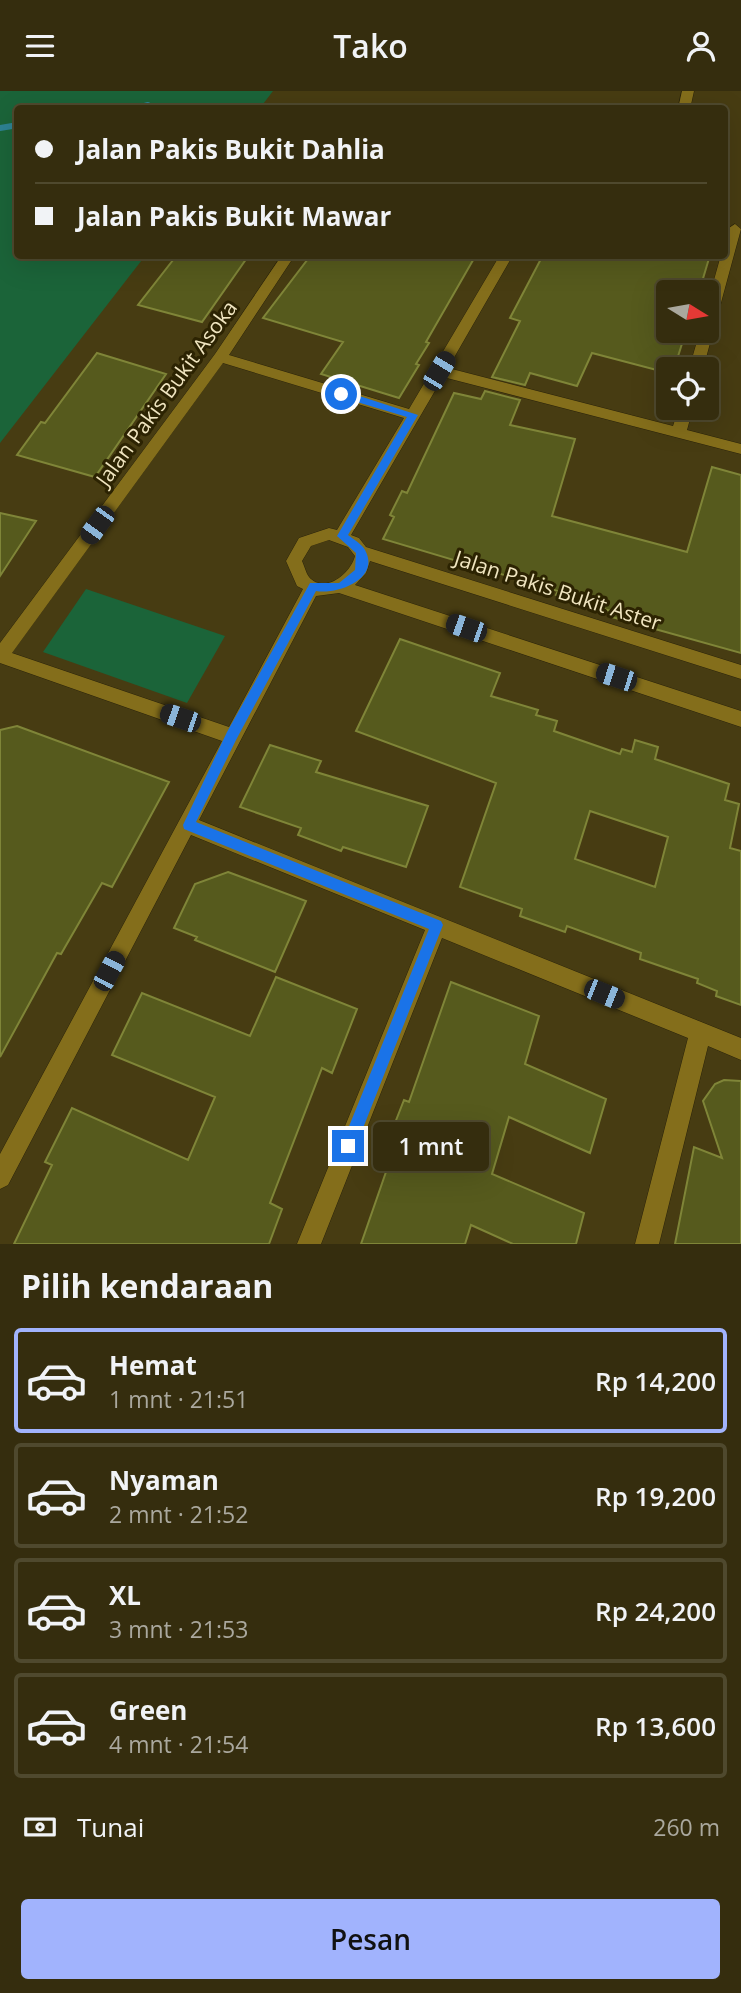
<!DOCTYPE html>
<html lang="id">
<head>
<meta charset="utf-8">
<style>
	:root { --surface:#352d0e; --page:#3d3517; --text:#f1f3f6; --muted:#aaa89e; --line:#4f492e; --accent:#a1b3fd }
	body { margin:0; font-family:"Open Sans",sans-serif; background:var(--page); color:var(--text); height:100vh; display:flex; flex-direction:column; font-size:26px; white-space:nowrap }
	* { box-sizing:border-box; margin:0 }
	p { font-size:23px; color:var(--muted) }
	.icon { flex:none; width:38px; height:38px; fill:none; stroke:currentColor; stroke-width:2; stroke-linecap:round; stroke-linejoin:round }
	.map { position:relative; height:1153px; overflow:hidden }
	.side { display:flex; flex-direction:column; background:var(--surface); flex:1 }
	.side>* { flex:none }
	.banner { position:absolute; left:14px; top:14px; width:714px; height:154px; border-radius:7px; box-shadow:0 7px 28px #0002,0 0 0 2px var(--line); display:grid; align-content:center; height:154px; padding:0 21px; background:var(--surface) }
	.needle { width:46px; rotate:101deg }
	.buttons { position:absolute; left:656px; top:189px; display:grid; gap:14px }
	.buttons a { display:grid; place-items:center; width:63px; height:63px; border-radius:7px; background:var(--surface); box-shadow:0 7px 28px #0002,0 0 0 2px var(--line); font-size:35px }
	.end { position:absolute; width:32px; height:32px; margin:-16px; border:9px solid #1a73e8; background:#fff; box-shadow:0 0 0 4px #fff }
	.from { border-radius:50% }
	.bubble { position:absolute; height:49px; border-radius:7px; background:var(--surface); box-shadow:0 7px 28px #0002,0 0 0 2px var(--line); font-size:23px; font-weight:600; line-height:49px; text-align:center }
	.car { position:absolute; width:21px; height:42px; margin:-21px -10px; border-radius:9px; box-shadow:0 0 5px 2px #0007; background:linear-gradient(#222 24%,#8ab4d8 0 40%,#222 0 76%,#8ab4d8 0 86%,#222 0) }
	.banner b { display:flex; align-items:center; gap:24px; height:66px; font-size:26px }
	.banner b+b { border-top:2px solid var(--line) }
	.banner i { width:18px; height:18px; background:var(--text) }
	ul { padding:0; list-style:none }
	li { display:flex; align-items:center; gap:21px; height:105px; margin:0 14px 10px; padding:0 7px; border:4px solid var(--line); border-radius:7px }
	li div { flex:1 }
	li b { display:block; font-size:26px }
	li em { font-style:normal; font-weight:600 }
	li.on { border-color:var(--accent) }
	li>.icon { width:63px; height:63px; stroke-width:1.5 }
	h2 { padding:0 21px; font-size:32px; line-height:84px }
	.pay { display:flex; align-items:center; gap:18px; height:77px; padding:0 21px; font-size:26px }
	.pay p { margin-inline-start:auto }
	.button { display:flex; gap:14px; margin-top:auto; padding:14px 21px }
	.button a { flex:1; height:80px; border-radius:7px; background:var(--accent); color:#111; font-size:28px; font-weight:600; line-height:80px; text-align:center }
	header { display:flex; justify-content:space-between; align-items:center; height:91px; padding:0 21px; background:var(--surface); font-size:32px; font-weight:600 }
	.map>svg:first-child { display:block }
	.green { fill:#1b6439 }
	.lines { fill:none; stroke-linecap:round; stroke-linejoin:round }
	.stream { stroke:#2d8292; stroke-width:6 }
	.building { fill:#565a1d; stroke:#7f8538; stroke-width:2; fill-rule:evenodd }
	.minor-casing { stroke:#2a230a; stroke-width:1 }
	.minor { fill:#846e1b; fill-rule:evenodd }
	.route { fill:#1a73e8 }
	.labels { text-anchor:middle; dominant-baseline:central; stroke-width:6; stroke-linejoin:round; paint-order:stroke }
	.street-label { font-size:21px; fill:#f0e5c0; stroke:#2c2302 }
</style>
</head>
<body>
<header><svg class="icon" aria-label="menu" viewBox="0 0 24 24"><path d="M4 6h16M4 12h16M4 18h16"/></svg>Tako<svg class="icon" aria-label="person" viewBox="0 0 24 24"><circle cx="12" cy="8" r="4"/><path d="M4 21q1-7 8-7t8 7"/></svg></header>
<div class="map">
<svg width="741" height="1153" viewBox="0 0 741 1153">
	<rect width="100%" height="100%" fill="#473c12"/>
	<path class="green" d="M0,0H273L260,17L18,18V164L145,165L0,352Z
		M86,498L225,545L187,612L43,561Z"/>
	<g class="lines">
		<path class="stream" d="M134,18L148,14L153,18
			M0,37L18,34"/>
	</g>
	<path class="building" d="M177,164H249L202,231L138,214Z
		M311,164H476L426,251L429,252L416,273L419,274L399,307L321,283L343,251L263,227Z
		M543,164H710L699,201H668V240H686L674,278H668V282L592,262L577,295L530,282L525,294L492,286L520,230L510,227Z
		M97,262L166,283L95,386L17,364L41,331L45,332Z
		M485,300L520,309L510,334L575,348L552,425L687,461L712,376L741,384V562L612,526L614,521L556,504L558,500L383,448L394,426L390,424L402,400L407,402L454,302L481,308Z
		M0,422L36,430L0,485Z
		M400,548L500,582L491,605L538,619L536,624L557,630L554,640L620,663L622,658L632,661L635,649L658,656L655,668L729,693L725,709L739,713L730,757L741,760V914L716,905L717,900L697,892L698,888L640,868L641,862L567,835L565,841L520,825L522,818L460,796L496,692L356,640ZM590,720L668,746L655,796L575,768Z
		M17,635L169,691L112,796L102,792L61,863L57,862L0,966V639Z
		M270,654L321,670L316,681L428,715L406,776L343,756L341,760L298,744L301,737L240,716Z
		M228,781L306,810L275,881L195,849L197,846L174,837L195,793Z
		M276,886L357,918L332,982L322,977L270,1112L282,1118L269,1153H14L52,1074L45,1071L72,1017L188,1069L215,1006L112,964L142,902L250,945Z
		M451,891L539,925L525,973L606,1008L590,1062L509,1026L492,1083L584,1122L576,1153H513L471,1134L465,1153H361L387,1078L383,1076L385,1069L375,1065L386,1034L393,1037L404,1009L409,1011Z
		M724,989L741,990V1153H675L694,1056L722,1067L703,1010L715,993Z"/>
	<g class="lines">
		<g class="minor-casing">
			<path id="minor" d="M682,0H694L690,18H678Z
				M735,133L741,138L703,278H689L700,240H707V214L721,164H724L729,137Z
				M282,164H295L229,264L409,318L500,164H513L448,277L673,335L679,317H693L687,339L741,353V363L443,286L351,444L359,447L366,456L741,574V588L370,470L366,482L355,494L741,620V636L339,502L316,505L199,729L741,947V969L708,955L659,1153H635L688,947L442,847L321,1153H297L425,839L191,744L8,1094L0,1098V1063L222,650L0,572V552L215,263ZM223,272L404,327L337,439L329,437L299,447L286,470L297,495L303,498L229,636L12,562ZM329,449L348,456L355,465C351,482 325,504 309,486C306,482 304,474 302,470L311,455Z"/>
		</g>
		<use href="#minor" class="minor"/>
	</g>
	<path class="route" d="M341,299L418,324L348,444C353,448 362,453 365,459C381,488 337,504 316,500L236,649L196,731L441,830L443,834L356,1055L348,1062L341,1055L429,838L184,738L183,734L227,641L310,492H339L355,479L356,462L337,445L407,326L337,305Z"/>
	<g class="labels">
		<g class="street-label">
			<text transform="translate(166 302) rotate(-54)">Jalan Pakis Bukit Asoka</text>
			<text transform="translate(558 499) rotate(18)">Jalan Pakis Bukit Aster</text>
		</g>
	</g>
</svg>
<div class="buttons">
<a><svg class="needle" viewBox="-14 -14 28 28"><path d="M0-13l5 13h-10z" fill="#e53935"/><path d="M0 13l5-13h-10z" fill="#aaa89e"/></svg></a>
<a><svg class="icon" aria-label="locate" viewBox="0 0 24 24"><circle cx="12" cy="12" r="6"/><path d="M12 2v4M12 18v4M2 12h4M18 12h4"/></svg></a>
</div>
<i class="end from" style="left:341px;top:303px"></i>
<i class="end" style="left:348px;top:1055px"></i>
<div class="bubble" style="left:373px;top:1031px;width:116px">1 mnt</div>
<i class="car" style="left:439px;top:280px;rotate:31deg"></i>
<i class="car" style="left:97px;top:434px;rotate:216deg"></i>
<i class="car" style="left:466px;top:537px;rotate:289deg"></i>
<i class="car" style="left:616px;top:586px;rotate:288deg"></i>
<i class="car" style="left:180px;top:627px;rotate:289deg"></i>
<i class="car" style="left:109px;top:880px;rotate:28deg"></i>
<i class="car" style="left:604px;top:903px;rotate:112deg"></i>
<div class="banner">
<b><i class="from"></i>Jalan Pakis Bukit Dahlia</b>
<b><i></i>Jalan Pakis Bukit Mawar</b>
</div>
</div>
<section class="side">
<h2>Pilih kendaraan</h2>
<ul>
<li class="on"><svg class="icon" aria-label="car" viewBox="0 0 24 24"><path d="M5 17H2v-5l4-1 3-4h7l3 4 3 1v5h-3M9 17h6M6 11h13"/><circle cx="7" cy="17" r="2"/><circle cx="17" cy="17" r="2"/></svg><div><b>Hemat</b><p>1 mnt · 21:51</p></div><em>Rp 14,200</em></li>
<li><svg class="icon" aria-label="car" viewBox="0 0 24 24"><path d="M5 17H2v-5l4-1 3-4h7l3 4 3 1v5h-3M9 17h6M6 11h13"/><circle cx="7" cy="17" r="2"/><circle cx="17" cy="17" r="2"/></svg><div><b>Nyaman</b><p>2 mnt · 21:52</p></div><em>Rp 19,200</em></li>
<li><svg class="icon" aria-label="car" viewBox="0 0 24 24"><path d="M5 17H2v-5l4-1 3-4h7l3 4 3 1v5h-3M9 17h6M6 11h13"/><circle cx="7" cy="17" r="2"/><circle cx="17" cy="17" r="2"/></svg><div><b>XL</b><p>3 mnt · 21:53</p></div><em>Rp 24,200</em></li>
<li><svg class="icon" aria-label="car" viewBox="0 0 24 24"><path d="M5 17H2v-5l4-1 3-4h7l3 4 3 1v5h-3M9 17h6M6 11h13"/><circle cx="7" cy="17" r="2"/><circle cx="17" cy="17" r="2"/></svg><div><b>Green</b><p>4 mnt · 21:54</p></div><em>Rp 13,600</em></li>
</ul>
<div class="pay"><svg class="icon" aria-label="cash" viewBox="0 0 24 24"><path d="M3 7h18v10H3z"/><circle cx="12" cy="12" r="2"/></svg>Tunai<p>260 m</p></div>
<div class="button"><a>Pesan</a></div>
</section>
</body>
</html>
